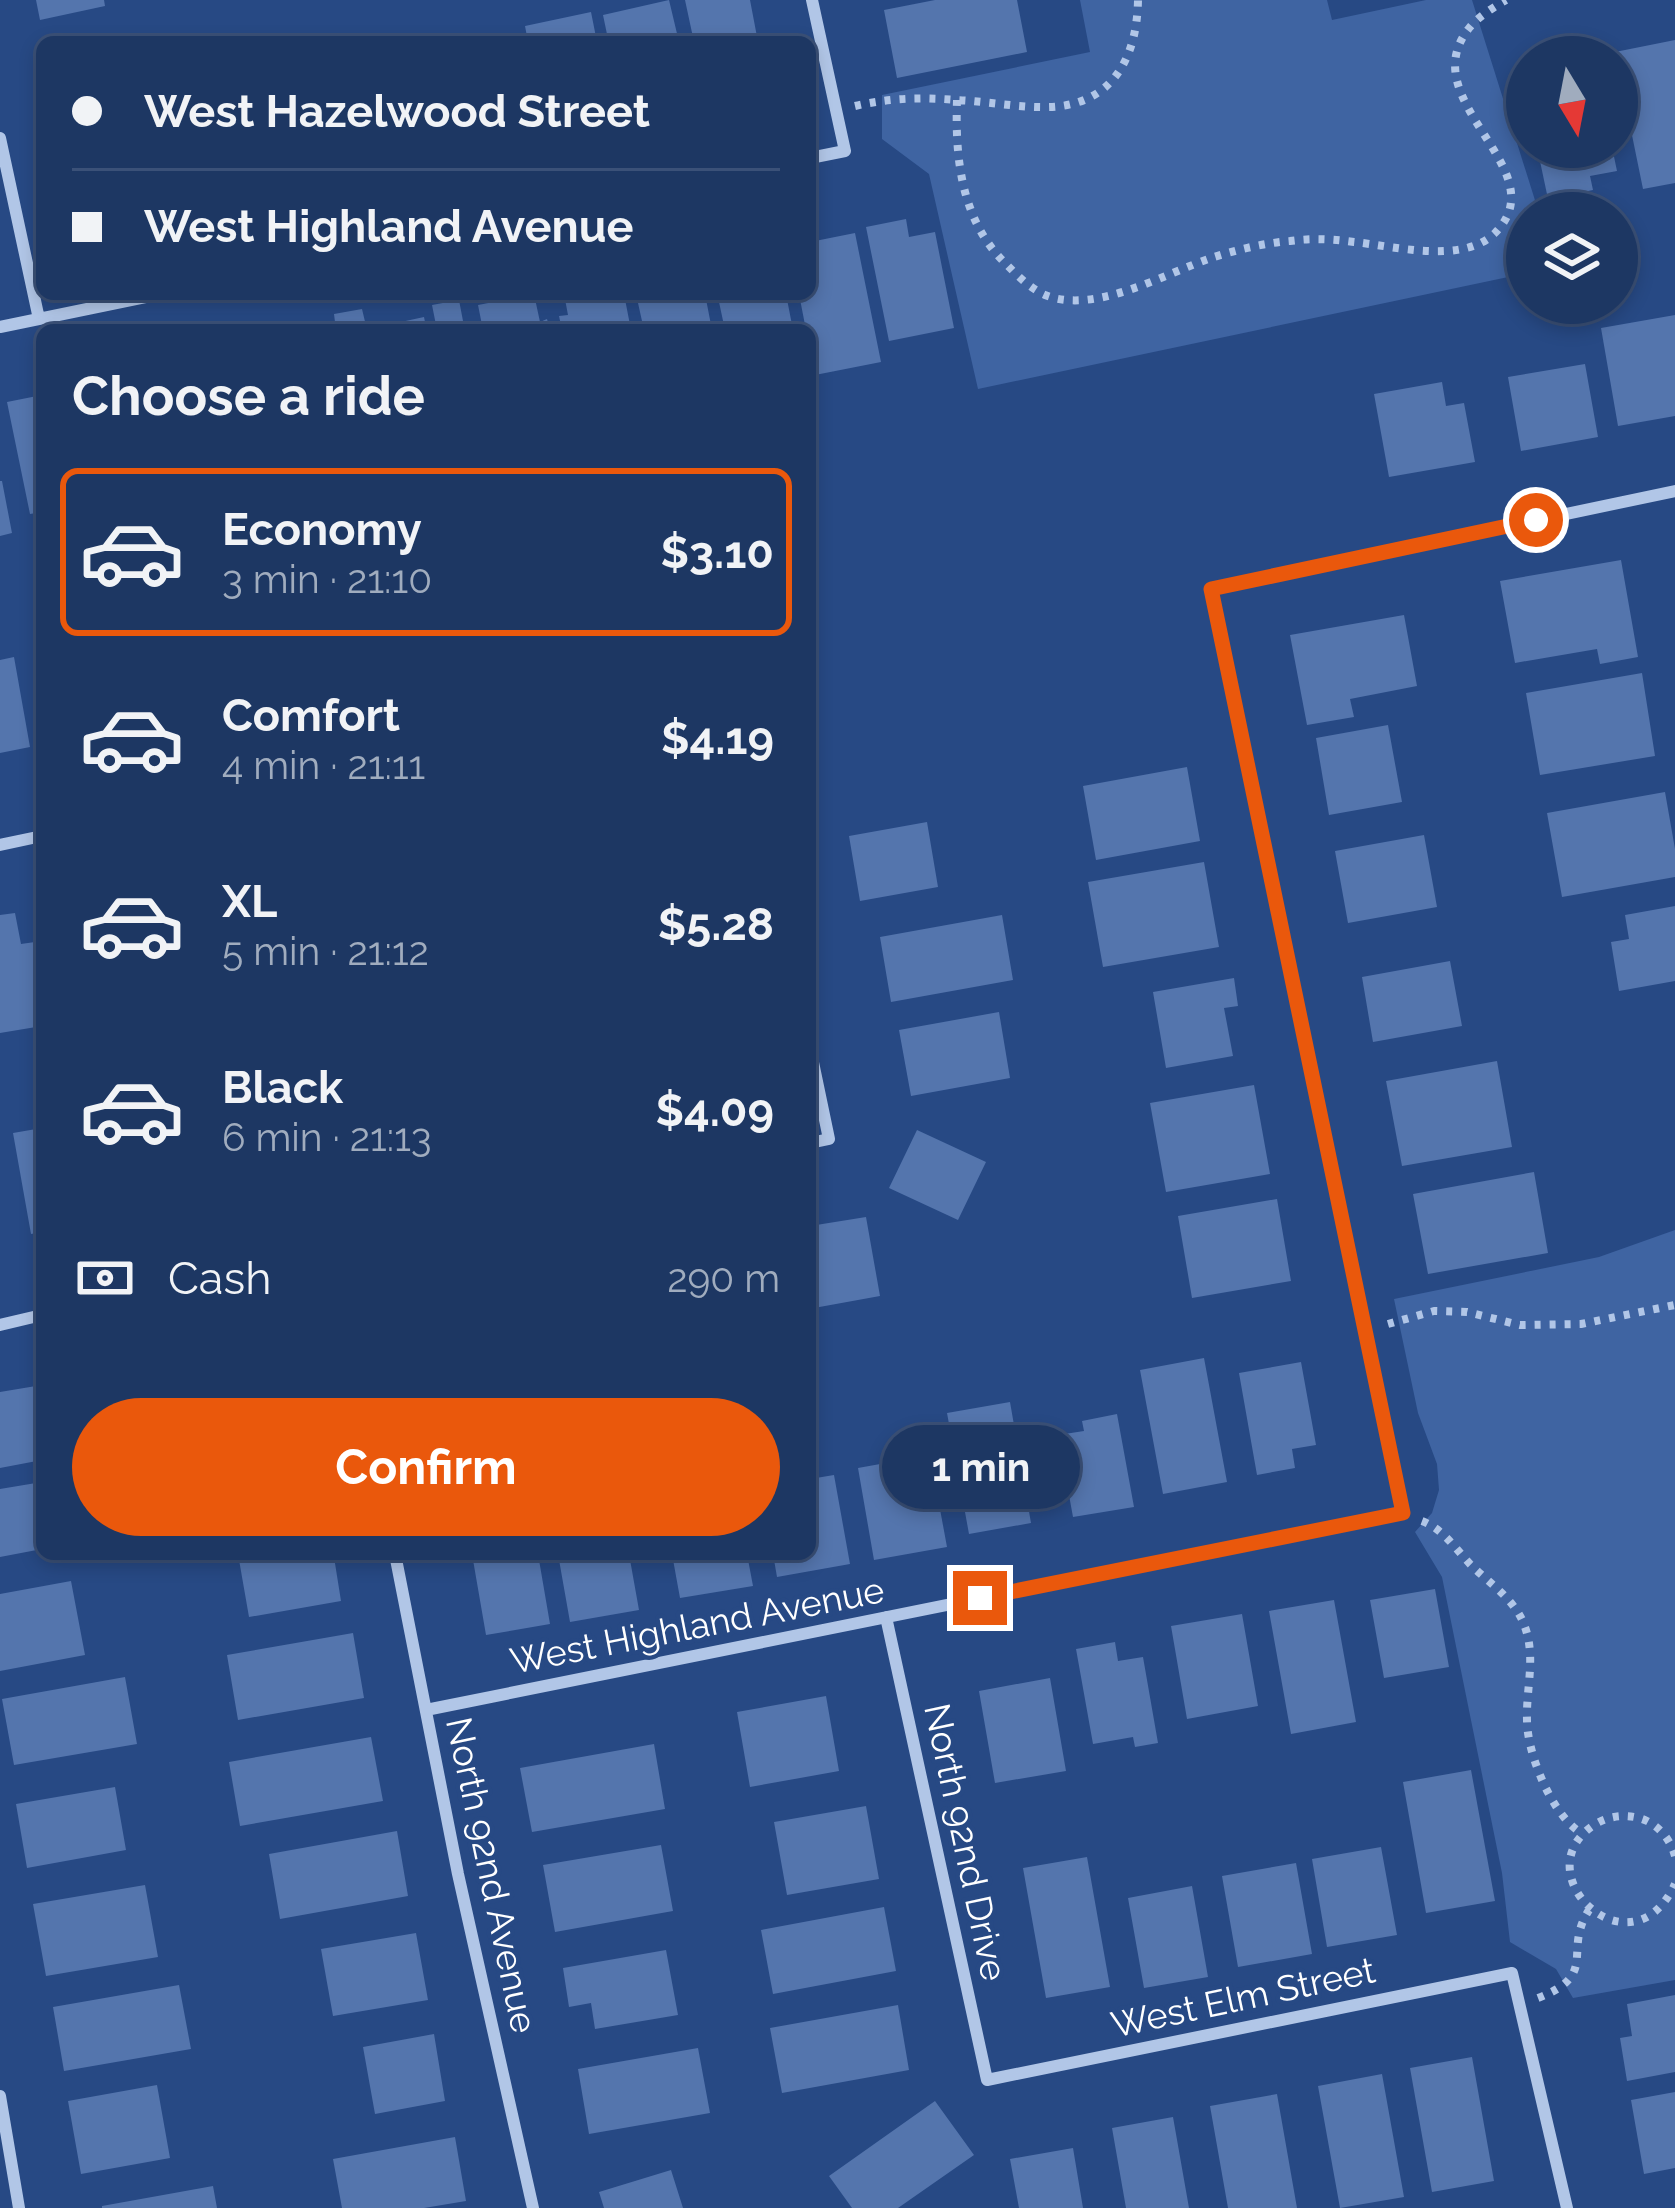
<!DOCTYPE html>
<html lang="en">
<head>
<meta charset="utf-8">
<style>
	:root { --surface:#1d3763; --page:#253f69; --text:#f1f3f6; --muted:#a0acbe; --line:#3b5178; --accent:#ea580c }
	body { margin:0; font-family:Raleway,sans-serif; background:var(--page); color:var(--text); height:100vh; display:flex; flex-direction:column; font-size:45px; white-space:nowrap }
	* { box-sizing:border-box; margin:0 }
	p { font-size:39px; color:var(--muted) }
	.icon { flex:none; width:66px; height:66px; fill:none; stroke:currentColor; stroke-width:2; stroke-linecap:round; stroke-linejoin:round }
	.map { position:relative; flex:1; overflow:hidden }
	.details { position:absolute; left:36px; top:324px; width:780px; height:1236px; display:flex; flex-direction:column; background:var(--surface); border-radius:18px; box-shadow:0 6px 18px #0003,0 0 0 3px var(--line) }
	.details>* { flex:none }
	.banner { position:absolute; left:36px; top:36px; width:780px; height:264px; border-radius:18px; box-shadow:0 6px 18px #0003,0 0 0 3px var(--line); display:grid; align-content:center; height:264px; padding:0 36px; background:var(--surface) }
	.needle { width:78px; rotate:170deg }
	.buttons { position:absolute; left:1506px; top:36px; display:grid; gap:24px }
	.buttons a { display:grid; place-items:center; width:132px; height:132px; border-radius:50%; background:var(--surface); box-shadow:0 6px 18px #0003,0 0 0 3px var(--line); font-size:60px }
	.end { position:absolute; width:54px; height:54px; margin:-27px; border:15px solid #ea580c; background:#fff; box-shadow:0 0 0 6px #fff }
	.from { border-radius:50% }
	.bubble { position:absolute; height:84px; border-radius:42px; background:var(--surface); box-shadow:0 6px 18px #0003,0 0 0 3px var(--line); font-size:39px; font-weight:700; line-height:84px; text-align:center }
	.banner b { display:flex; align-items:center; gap:42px; height:114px; font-size:45px }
	.banner b+b { border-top:3px solid var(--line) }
	.banner i { width:30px; height:30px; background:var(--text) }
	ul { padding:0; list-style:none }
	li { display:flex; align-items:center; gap:36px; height:168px; margin:0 24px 18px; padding:0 12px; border:6px solid transparent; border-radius:18px }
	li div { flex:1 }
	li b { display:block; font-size:45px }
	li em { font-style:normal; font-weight:700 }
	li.selected { border-color:var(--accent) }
	li>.icon { width:108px; height:108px; stroke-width:1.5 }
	h2 { padding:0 36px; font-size:54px; line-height:144px }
	.pay { display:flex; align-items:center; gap:30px; height:132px; padding:0 36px; font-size:45px }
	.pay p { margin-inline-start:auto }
	.primary-button { display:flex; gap:24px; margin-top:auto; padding:24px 36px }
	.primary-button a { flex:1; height:138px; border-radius:72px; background:var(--accent); color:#fff; font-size:48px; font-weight:700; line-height:138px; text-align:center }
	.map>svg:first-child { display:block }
	.green { fill:#3f64a2 }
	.building { fill:#5475ad }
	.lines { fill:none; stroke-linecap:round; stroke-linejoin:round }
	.path { stroke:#b1c6e7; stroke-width:8; stroke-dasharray:6 9; stroke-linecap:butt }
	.minor { stroke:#b1c6e7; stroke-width:12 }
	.route { stroke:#ea580c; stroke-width:15 }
	.labels { text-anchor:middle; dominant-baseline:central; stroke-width:9; stroke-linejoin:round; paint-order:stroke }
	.street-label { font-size:36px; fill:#fff; stroke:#274984 }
</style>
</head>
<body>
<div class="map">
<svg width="1675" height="2208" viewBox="0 0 1675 2208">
	<rect width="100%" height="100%" fill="#274984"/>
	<path class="green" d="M1080,0H1327L1332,20L1426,0H1472L1539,213H1527V273L978,389L929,174L882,139V95L1090,52Z
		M1675,1230V1980L1573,1998L1556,1969L1510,1942L1502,1873L1442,1577L1415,1532L1432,1513L1439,1490L1437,1464L1418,1413L1394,1299L1599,1257Z"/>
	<path class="building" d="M36,0H104L105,6L40,20Z
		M669,0L679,42H611L608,39L603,15Z
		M685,0H750L758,42H694Z
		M935,0H1017L1027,52L897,78L884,10Z
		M591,12L597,42H528L525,26Z
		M1675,40V183L1643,189L1615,52Z
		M1537,147H1612L1617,171L1590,176L1593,190L1548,199Z
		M906,219L909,237L935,232L954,328L889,341L866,227Z
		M855,233L881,362L815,375L810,350V330H806L799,294H810V242Z
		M534,294L540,322L547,319L550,330H483L478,305Z
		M564,294H624L631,330H562L559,316L568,315Z
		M636,294H705L712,330H644Z
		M714,294H786L793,330H725L719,302L716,303Z
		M459,300L463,321H467L469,330H388L387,325L424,317L426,327L436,325L432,305Z
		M362,309L367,330H322V325L335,322L334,314Z
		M1675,315V416L1618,426L1601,328Z
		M1585,364L1598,437L1521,451L1508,377Z
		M1442,382L1446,406L1464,403L1475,462L1389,477L1374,394Z
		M42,395V512L30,514L7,402Z
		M0,481H2L12,533L0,536Z
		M1621,560L1638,657L1600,664L1597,649L1515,663L1500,581Z
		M1404,615L1417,686L1350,699L1354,717L1307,725L1290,635Z
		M14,657L30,747L0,753V660Z
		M1642,673L1655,756L1540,775L1526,693Z
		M1388,725L1402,802L1329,815L1316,738Z
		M1187,767L1200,841L1096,860L1083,786Z
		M1665,792L1675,849V877L1562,897L1547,813Z
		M927,822L938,887L860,901L849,836Z
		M1424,835L1437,907L1348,923L1335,851Z
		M1204,862L1219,947L1103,967L1088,882Z
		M1675,906V981L1619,991L1611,942L1629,939L1625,915Z
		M15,913L21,944L42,941V1026L0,1033V915Z
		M1002,915L1013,980L891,1002L880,937Z
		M1450,961L1462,1026L1373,1042L1362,977Z
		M1234,978L1238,1006L1224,1008L1233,1056L1166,1068L1153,992Z
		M999,1012L1010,1078L911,1096L899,1030Z
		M1497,1061L1512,1147L1402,1166L1386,1081Z
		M1254,1085L1270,1174L1166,1192L1150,1103Z
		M42,1128V1232L31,1234L13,1133Z
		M917,1130L986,1162L958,1220L889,1188Z
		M1534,1172L1548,1253L1428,1274L1413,1194Z
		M1277,1199L1291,1281L1192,1298L1178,1216Z
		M866,1217L880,1296L814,1308L810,1284V1226Z
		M1204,1358L1227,1482L1163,1494L1140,1370Z
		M1301,1362L1316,1445L1292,1449L1295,1468L1257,1475L1239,1373Z
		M42,1385V1460L0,1468V1392Z
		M1010,1402L1031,1523L969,1534L947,1413Z
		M1117,1414L1134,1507L1073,1517L1058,1435L1084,1431L1082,1421Z
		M930,1455L947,1547L874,1560L858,1468Z
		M834,1475L850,1564L777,1577L773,1554H810V1479Z
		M42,1482V1549L0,1557V1489Z
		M238,1554H312L314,1561L334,1557L341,1601L249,1617Z
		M472,1554H538L550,1624L486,1635Z
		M558,1554H629L639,1610L570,1622Z
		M672,1554H747L753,1586L680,1598Z
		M71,1581L85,1655L0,1671V1594Z
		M1435,1589L1449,1667L1384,1678L1370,1600Z
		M1334,1600L1356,1722L1291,1734L1269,1611Z
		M1242,1614L1258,1706L1187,1719L1171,1626Z
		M353,1633L364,1698L238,1720L227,1655Z
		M1115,1642L1118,1661L1143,1657L1158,1743L1135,1747L1133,1737L1093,1744L1076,1649Z
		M125,1677L137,1744L14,1765L2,1699Z
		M1050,1678L1066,1771L995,1783L979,1691Z
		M826,1696L839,1771L750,1787L737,1712Z
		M371,1737L383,1801L240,1826L229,1762Z
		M654,1744L665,1809L532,1832L520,1768Z
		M1471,1770L1495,1901L1426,1913L1403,1782Z
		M115,1787L126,1850L27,1868L16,1804Z
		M866,1806L879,1879L787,1895L774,1822Z
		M397,1831L408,1896L280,1919L269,1854Z
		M661,1845L673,1911L555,1932L543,1865Z
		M1381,1847L1397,1935L1327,1947L1312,1859Z
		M1087,1857L1110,1987L1046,1998L1023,1868Z
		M1296,1863L1312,1954L1238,1967L1222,1876Z
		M145,1885L158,1957L46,1976L33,1904Z
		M1192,1886L1208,1977L1144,1988L1128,1898Z
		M884,1907L896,1971L773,1994L761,1930Z
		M416,1933L428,2000L333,2016L321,1949Z
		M666,1950L678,2015L595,2029L591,2003L569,2007L563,1968Z
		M179,1985L191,2049L64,2071L53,2007Z
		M1675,1995V2072L1627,2081L1620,2038L1632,2036L1627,2004Z
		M898,2005L909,2070L782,2093L770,2028Z
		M434,2034L445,2101L375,2114L363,2047Z
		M698,2048L710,2113L589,2134L578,2069Z
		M1472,2057L1494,2181L1432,2192L1410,2068Z
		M1382,2074L1404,2197L1340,2208L1318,2086Z
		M157,2085L170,2158L81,2174L68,2101Z
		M1675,2092V2168L1644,2174L1631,2100Z
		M1277,2094L1297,2208H1228L1210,2106Z
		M935,2101L974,2155L898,2208H852L829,2176Z
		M1173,2117L1189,2208H1126L1112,2128Z
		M455,2137L466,2201L424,2208H342L333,2159Z
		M1073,2148L1083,2208H1019L1010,2159Z
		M671,2170L683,2208H604L599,2192Z
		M213,2186L217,2208H102V2206Z"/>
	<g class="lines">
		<path class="path" d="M957,100C955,157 961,218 1003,261C1015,273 1029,288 1045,295C1094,315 1164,274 1211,258C1236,250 1264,243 1290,241C1312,238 1332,239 1354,242C1394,246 1462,265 1495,233C1559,169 1409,101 1470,27C1478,17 1494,7 1506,0
			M855,106C889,98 922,97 956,100C987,101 1018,108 1049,107C1113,105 1137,57 1138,0
			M1388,1324L1434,1311L1467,1312L1520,1325L1581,1324L1675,1305
			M1422,1521C1443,1529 1455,1548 1470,1564C1489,1583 1516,1600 1525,1627C1536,1658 1526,1688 1527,1720C1527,1754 1553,1818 1583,1834
			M1675,1856C1671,1841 1661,1828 1647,1821C1630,1813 1609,1815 1594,1825C1521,1873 1631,1979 1675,1884
			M1538,1998C1600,1974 1562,1952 1589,1910"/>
		<path class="minor" d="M0,138L39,319
			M810,158L845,151L812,0
			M0,327L160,294
			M0,845L42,836
			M810,1048L829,1139L810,1143
			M0,1325L42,1315
			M395,1554L458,1874L533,2208
			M886,1617L987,2080L1512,1973L1567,2208
			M426,1710L1403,1513L1211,589L1675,491
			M0,2096L19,2208"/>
	</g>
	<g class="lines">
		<path class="route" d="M980,1598L1403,1513L1211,589L1536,520"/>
	</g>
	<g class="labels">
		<g class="street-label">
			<text transform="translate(697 1625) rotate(-11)">West Highland Avenue</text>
			<text transform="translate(966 1842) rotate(78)">North 92nd Drive</text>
			<text transform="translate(492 1875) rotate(78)">North 92nd Avenue</text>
			<text transform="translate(1243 1997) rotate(-12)">West Elm Street</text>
		</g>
	</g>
</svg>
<div class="buttons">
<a><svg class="needle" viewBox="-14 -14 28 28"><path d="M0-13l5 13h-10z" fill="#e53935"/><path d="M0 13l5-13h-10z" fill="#a0acbe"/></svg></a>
<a><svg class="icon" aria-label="layers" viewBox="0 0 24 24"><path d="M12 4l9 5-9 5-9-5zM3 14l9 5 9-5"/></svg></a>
</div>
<i class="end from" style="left:1536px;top:520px"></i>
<i class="end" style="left:980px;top:1598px"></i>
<div class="bubble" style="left:882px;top:1425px;width:198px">1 min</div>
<div class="banner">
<b><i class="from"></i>West Hazelwood Street</b>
<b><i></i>West Highland Avenue</b>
</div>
<section class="details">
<h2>Choose a ride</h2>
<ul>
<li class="selected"><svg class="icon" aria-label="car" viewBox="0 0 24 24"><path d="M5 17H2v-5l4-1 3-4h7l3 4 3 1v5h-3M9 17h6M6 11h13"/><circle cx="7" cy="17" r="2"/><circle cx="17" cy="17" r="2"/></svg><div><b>Economy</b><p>3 min · 21:10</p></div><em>$3.10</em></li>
<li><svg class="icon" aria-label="car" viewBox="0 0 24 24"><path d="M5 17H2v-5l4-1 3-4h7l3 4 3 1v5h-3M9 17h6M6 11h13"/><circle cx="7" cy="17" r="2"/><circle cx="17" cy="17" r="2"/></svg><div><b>Comfort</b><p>4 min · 21:11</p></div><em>$4.19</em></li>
<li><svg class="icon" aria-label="car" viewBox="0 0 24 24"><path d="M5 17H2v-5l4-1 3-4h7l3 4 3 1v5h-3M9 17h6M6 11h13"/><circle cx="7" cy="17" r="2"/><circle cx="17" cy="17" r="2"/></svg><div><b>XL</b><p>5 min · 21:12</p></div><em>$5.28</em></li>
<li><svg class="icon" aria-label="car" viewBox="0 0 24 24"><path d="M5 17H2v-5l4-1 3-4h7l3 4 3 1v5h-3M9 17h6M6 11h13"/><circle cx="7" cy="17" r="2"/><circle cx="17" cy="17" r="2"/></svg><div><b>Black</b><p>6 min · 21:13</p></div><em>$4.09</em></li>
</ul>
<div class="pay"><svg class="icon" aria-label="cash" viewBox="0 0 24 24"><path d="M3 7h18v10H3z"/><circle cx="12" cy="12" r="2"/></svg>Cash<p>290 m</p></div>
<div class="primary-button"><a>Confirm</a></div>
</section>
</div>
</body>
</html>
